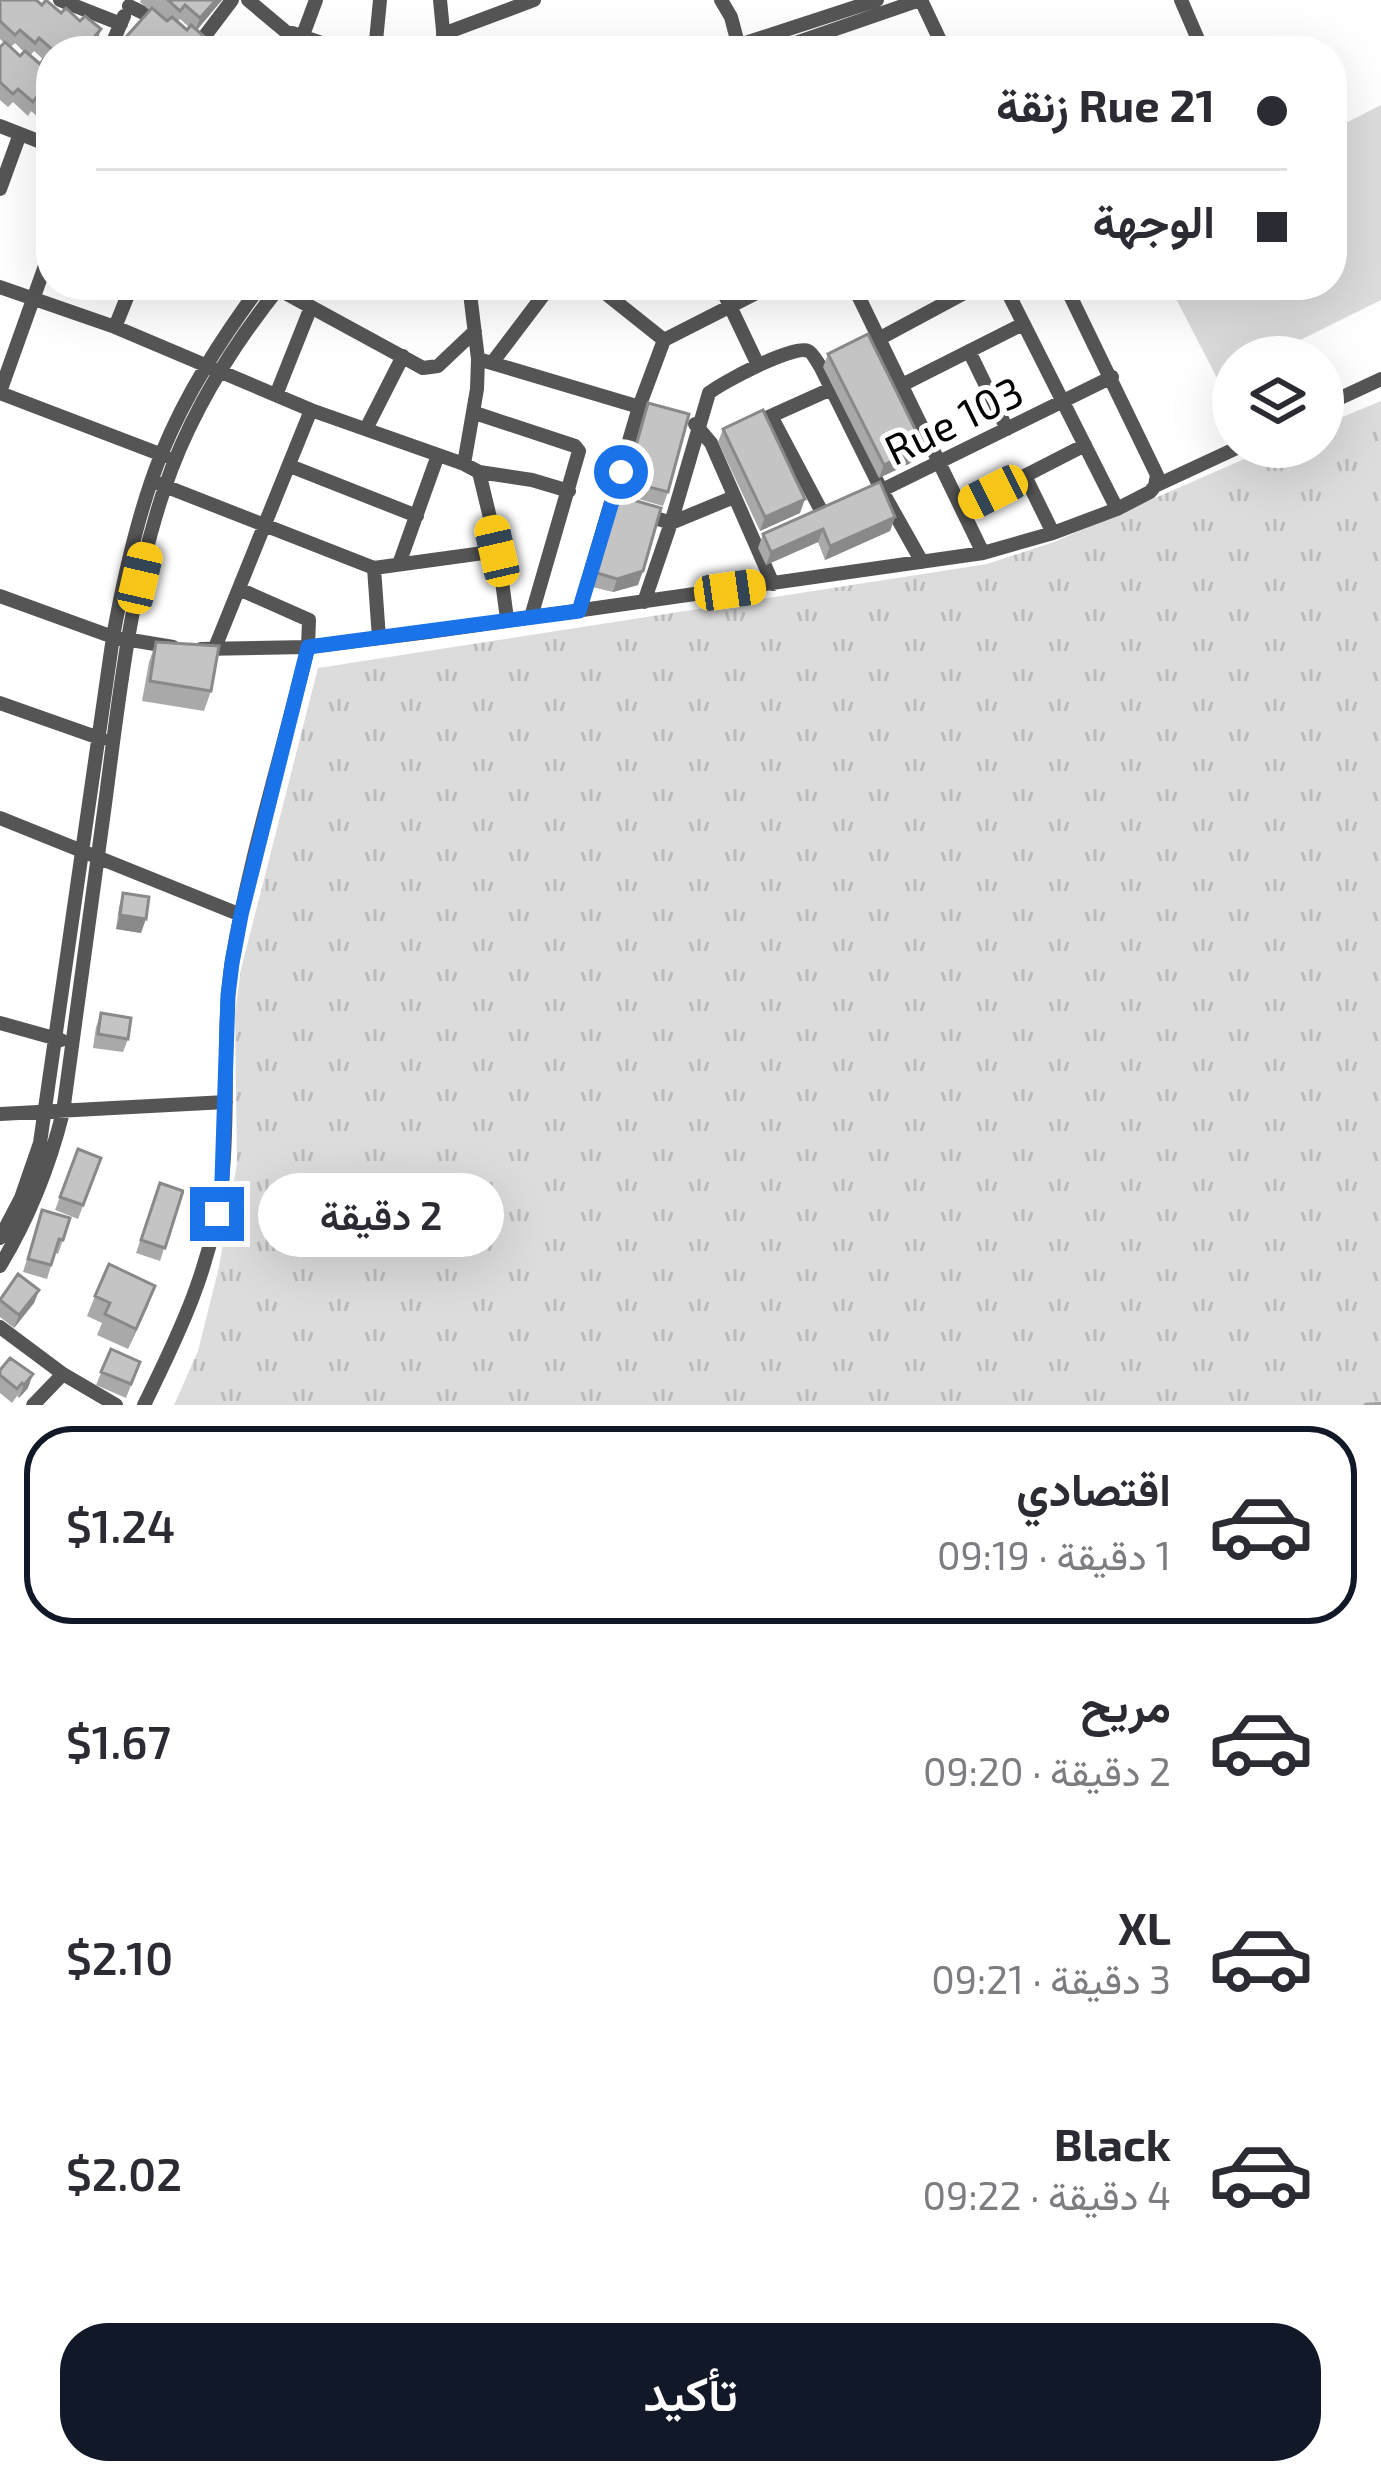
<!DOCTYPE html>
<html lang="ar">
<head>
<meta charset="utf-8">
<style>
	:root { --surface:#fff; --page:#f7f7f7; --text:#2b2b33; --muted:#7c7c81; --line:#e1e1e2; --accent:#111827 }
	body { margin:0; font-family:"Exo 2",Vazirmatn,sans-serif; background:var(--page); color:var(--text); direction:rtl; height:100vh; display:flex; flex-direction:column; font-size:45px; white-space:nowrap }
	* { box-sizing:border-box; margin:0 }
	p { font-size:39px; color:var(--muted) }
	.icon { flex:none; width:66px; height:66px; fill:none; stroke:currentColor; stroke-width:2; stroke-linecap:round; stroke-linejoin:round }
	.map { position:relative; height:1405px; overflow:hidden; direction:ltr }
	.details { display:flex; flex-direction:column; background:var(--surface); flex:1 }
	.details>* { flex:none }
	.hud { position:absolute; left:36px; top:36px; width:1311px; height:264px; border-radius:48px; box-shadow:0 12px 48px #0002; direction:rtl; display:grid; align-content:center; height:264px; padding:0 60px; background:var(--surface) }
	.controls { position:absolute; left:1212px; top:336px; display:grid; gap:24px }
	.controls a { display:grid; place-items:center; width:132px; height:132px; border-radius:50%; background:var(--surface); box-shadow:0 12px 48px #0002; font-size:60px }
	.end { position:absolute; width:54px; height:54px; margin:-27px; border:15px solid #1a73e8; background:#fff; box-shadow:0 0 0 6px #fff }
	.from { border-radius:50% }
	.bubble { position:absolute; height:84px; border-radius:42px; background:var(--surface); box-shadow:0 12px 48px #0002; font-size:39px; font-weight:600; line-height:84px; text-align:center; direction:rtl }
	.car { position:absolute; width:36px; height:72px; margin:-36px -18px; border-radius:15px; box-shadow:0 0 9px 3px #0007; background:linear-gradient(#f5c518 24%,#345 0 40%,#f5c518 0 76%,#345 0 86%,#f5c518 0) }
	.hud b { display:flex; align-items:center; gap:42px; height:114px; font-size:45px }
	.hud b+b { border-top:3px solid var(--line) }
	.hud i { width:30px; height:30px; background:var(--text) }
	ul { padding:21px 0 0; list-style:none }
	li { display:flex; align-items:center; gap:36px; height:198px; margin:0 24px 18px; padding:0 36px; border:6px solid transparent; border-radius:48px }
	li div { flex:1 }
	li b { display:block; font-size:45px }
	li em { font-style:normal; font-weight:600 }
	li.active { border-color:var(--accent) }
	li>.icon { width:108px; height:108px; stroke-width:1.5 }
	.primary-button { display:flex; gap:24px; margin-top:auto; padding:24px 60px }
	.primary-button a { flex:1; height:138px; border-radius:48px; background:var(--accent); color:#fff; font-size:48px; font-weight:600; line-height:138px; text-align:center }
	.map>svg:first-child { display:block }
	.grass { fill:url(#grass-tufts) }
	.park { fill:#dcdcdc }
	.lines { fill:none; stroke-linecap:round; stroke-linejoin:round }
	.stream { stroke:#a3a3a3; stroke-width:4.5 }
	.street { stroke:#555; stroke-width:14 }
	.wall { fill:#a9a9a9; fill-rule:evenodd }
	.shaded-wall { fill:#898989 }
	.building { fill:#c4c4c4; stroke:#898989; stroke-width:3 }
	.route { stroke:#1a73e8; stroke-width:15 }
	.labels { text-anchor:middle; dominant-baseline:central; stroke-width:10; stroke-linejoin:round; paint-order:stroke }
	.street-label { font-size:42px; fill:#000; stroke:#fff }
</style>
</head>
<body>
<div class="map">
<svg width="1381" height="1405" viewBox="0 0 1381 1405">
	<defs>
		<pattern id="grass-tufts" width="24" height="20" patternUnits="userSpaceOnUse" patternTransform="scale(3)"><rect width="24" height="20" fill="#dcdcdc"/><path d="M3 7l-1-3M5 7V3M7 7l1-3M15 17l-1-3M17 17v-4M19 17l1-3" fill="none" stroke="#bbb"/></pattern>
	</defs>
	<rect width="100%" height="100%" fill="#fff"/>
	<path class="grass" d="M1381,401V1405H174L198,1351L219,1267L237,1163L235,1014L241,969L318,668L987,564L1054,542L1272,447H1323V425Z"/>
	<path class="park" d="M1381,105V300L1266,357H1233V373L1218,380L1169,285H1332V130Z"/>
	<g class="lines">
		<path class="stream" d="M1366,1405L1381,1404"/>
		<path class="street" d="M60,0L121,24
			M248,0L309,51
			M440,0L445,51
			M721,0L731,17L740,51
			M921,0L945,51
			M1181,0L1203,51
			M129,6L162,22
			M292,33L345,51
			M443,34L534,0
			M303,35L316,0
			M192,37L214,51
			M201,41L232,0
			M109,51L124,16
			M375,51L380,0
			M721,51L877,0
			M772,51L920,0
			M0,126L51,146
			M0,189L20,134
			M595,285L664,340
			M720,285L758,365
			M853,285L983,553
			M1004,285L1117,509
			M0,287L115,327L311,410L464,464L479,472L532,480L569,491
			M278,289L423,368L438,366L475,331
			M115,327L132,285
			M664,340L772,285
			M873,342L979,285
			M969,351L1007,429
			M478,359L663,414
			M492,363L551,285
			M902,385L1023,324
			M0,392L51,249
			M0,393L165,456
			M276,395L311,307
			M1323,406L1381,379
			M475,413L575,446L579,451L531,617
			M771,416L824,516
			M695,424L711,443L773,584
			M753,424L831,389
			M366,429L403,356
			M464,464L477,389L478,359L469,285
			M290,466L417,516
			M479,472L498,551L507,619
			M1025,476L1053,533
			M157,483L374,568L379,638
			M1155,486L1239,447
			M874,494L1112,377
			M962,508L1085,445
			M643,514L671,523L734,497
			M399,564L438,455
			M374,568L498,551
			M0,596L113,637L173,647
			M644,602L671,523L709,393C721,383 794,344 808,351C812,352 818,363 820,366L882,491L922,562
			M579,611L639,407L664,340
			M201,649L308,647L428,632L983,553L1053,533L1117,509L1150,492L1155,486L1157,475L1065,285
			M214,650L311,410
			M0,703L102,739
			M0,818L241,915
			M0,1023L61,1040
			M0,1114L226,1102
			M0,1238L21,1198L40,1143L113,637C124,576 138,512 161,455C186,393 222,338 261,285
			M0,1266C30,1216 49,1168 63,1112C77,1009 91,907 105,804C119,698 130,591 164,490C189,415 232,346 281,285
			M0,1327L63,1374L116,1405
			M33,1405L63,1374
			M144,1405C181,1330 212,1265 222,1181C230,1108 221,1033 232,960C250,855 283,751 308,647L309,620L239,589"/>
	</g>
	<path class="wall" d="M0,0L42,5L101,29L96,43L89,51H51V121L47,125L31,111L28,116L13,102L8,107L0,100V47L4,43L0,39ZM15,43L24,52L20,56L11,47ZM34,51L44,60L40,64L30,56Z
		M141,0H222L197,30L206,38L201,51H120L125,38L149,10L140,2ZM180,19L189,27L187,30L177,22Z
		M828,354L923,445L919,459L879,478L823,367Z
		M648,403L668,492L663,506L621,494Z
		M723,429L800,513L760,531L718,442Z
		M619,496L638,585L613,592L592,587Z
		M895,517L890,531L825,560L818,542L766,565L758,548L763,534Z
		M156,642L211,691L204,711L142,701L149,662Z
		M123,893L141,933L116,929L119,907Z
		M101,1013L128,1039L123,1052L93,1048L96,1027Z
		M78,1149L101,1158L78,1219L55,1210Z
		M160,1183L183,1191L160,1261L136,1253Z
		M42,1210L63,1240L58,1254L55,1253L47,1279L23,1272Z
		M155,1286L128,1349L97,1335L102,1323L87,1316L95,1296Z
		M39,1290L34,1303L14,1328L0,1317V1298Z
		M111,1349L140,1362L126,1398L96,1385Z
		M10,1358L28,1388L19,1398L17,1396L12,1403L0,1393V1370Z"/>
	<path class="shaded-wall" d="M216,0H222L195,32L200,18Z
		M101,29L96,43L89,51H82Z
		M923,445L919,459L879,478L884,465Z
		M805,499L800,513L760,531L765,517Z
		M895,517L890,531L825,560L830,546Z
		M823,529L818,542L766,565L771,552Z
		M643,571L638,585L613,592L617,579Z
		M120,915L146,919L141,933L116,929Z
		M155,1286L148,1306L128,1349L136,1329Z
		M39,1290L34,1303L14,1328L19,1315Z
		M33,1374L28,1388L19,1398L24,1385Z"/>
	<path class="building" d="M0,0H36L42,5L46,0L61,13L66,8L80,21L85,16L101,29L82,51H63L58,47L54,51L39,38L35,43L20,30L15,35L0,21Z
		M168,0H216L200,18L185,5L180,11Z
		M152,8L167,21L172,17L187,30L191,25L206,38L194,51H151L145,46L140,51L125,38Z
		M5,42L20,56L25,51L40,64L44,59L51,65V111L36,98L33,102L18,89L13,94L0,82V47Z
		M868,334L923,445L884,465L828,354Z
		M648,403L689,414L668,492L626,481Z
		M763,410L805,499L765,517L723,429Z
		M880,482L895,517L830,546L823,529L771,552L763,534Z
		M619,496L661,508L643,571L617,579L597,573Z
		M156,642L219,646L211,691L150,681Z
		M123,893L149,897L146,919L120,915Z
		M101,1013L131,1018L128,1039L98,1034Z
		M78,1149L101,1158L83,1205L60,1197Z
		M160,1183L183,1191L165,1248L141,1240Z
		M42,1210L70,1218L63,1240L59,1239L51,1265L28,1259Z
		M109,1264L155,1286L136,1329L105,1314L110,1303L95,1296Z
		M18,1274L39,1290L19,1315L0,1300Z
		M111,1349L140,1362L131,1384L101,1372Z
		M10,1358L33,1374L24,1385L22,1383L17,1389L0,1375V1370Z"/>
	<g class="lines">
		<path class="route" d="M217,1214L222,1180L228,995L232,963L241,915L308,647L579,611L621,472"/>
	</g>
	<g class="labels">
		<g class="street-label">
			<text transform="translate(953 419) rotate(-26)">Rue 103</text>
		</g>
	</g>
</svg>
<div class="controls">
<a><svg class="icon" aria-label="layers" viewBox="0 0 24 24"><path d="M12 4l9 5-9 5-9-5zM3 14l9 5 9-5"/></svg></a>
</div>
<i class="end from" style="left:621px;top:472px"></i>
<i class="end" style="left:217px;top:1214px"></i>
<div class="bubble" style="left:258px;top:1173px;width:246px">2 دقيقة</div>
<i class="car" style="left:993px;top:492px;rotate:243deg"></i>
<i class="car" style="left:497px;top:551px;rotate:347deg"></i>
<i class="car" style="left:140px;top:578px;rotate:13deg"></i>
<i class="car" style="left:730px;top:590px;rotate:82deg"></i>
<div class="hud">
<b><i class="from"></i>Rue 21 زنقة</b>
<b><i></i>الوجهة</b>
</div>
</div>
<section class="details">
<ul>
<li class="active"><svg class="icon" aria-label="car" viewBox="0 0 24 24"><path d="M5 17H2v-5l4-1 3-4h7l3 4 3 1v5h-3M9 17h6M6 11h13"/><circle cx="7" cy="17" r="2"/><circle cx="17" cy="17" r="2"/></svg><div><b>اقتصادي</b><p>1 دقيقة · 09:19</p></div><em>$1.24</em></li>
<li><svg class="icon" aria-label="car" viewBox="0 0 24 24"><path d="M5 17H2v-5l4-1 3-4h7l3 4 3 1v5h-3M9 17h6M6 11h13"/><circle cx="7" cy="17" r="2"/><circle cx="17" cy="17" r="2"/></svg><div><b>مريح</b><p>2 دقيقة · 09:20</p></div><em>$1.67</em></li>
<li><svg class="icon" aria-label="car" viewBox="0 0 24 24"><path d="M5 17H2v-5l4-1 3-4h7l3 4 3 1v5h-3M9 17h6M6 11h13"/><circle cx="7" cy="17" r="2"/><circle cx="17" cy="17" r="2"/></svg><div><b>XL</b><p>3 دقيقة · 09:21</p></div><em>$2.10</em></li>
<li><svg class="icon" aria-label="car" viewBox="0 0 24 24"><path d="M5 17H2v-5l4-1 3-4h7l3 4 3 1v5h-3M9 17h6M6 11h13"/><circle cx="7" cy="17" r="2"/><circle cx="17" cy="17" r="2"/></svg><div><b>Black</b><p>4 دقيقة · 09:22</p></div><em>$2.02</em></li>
</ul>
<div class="primary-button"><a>تأكيد</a></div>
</section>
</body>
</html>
